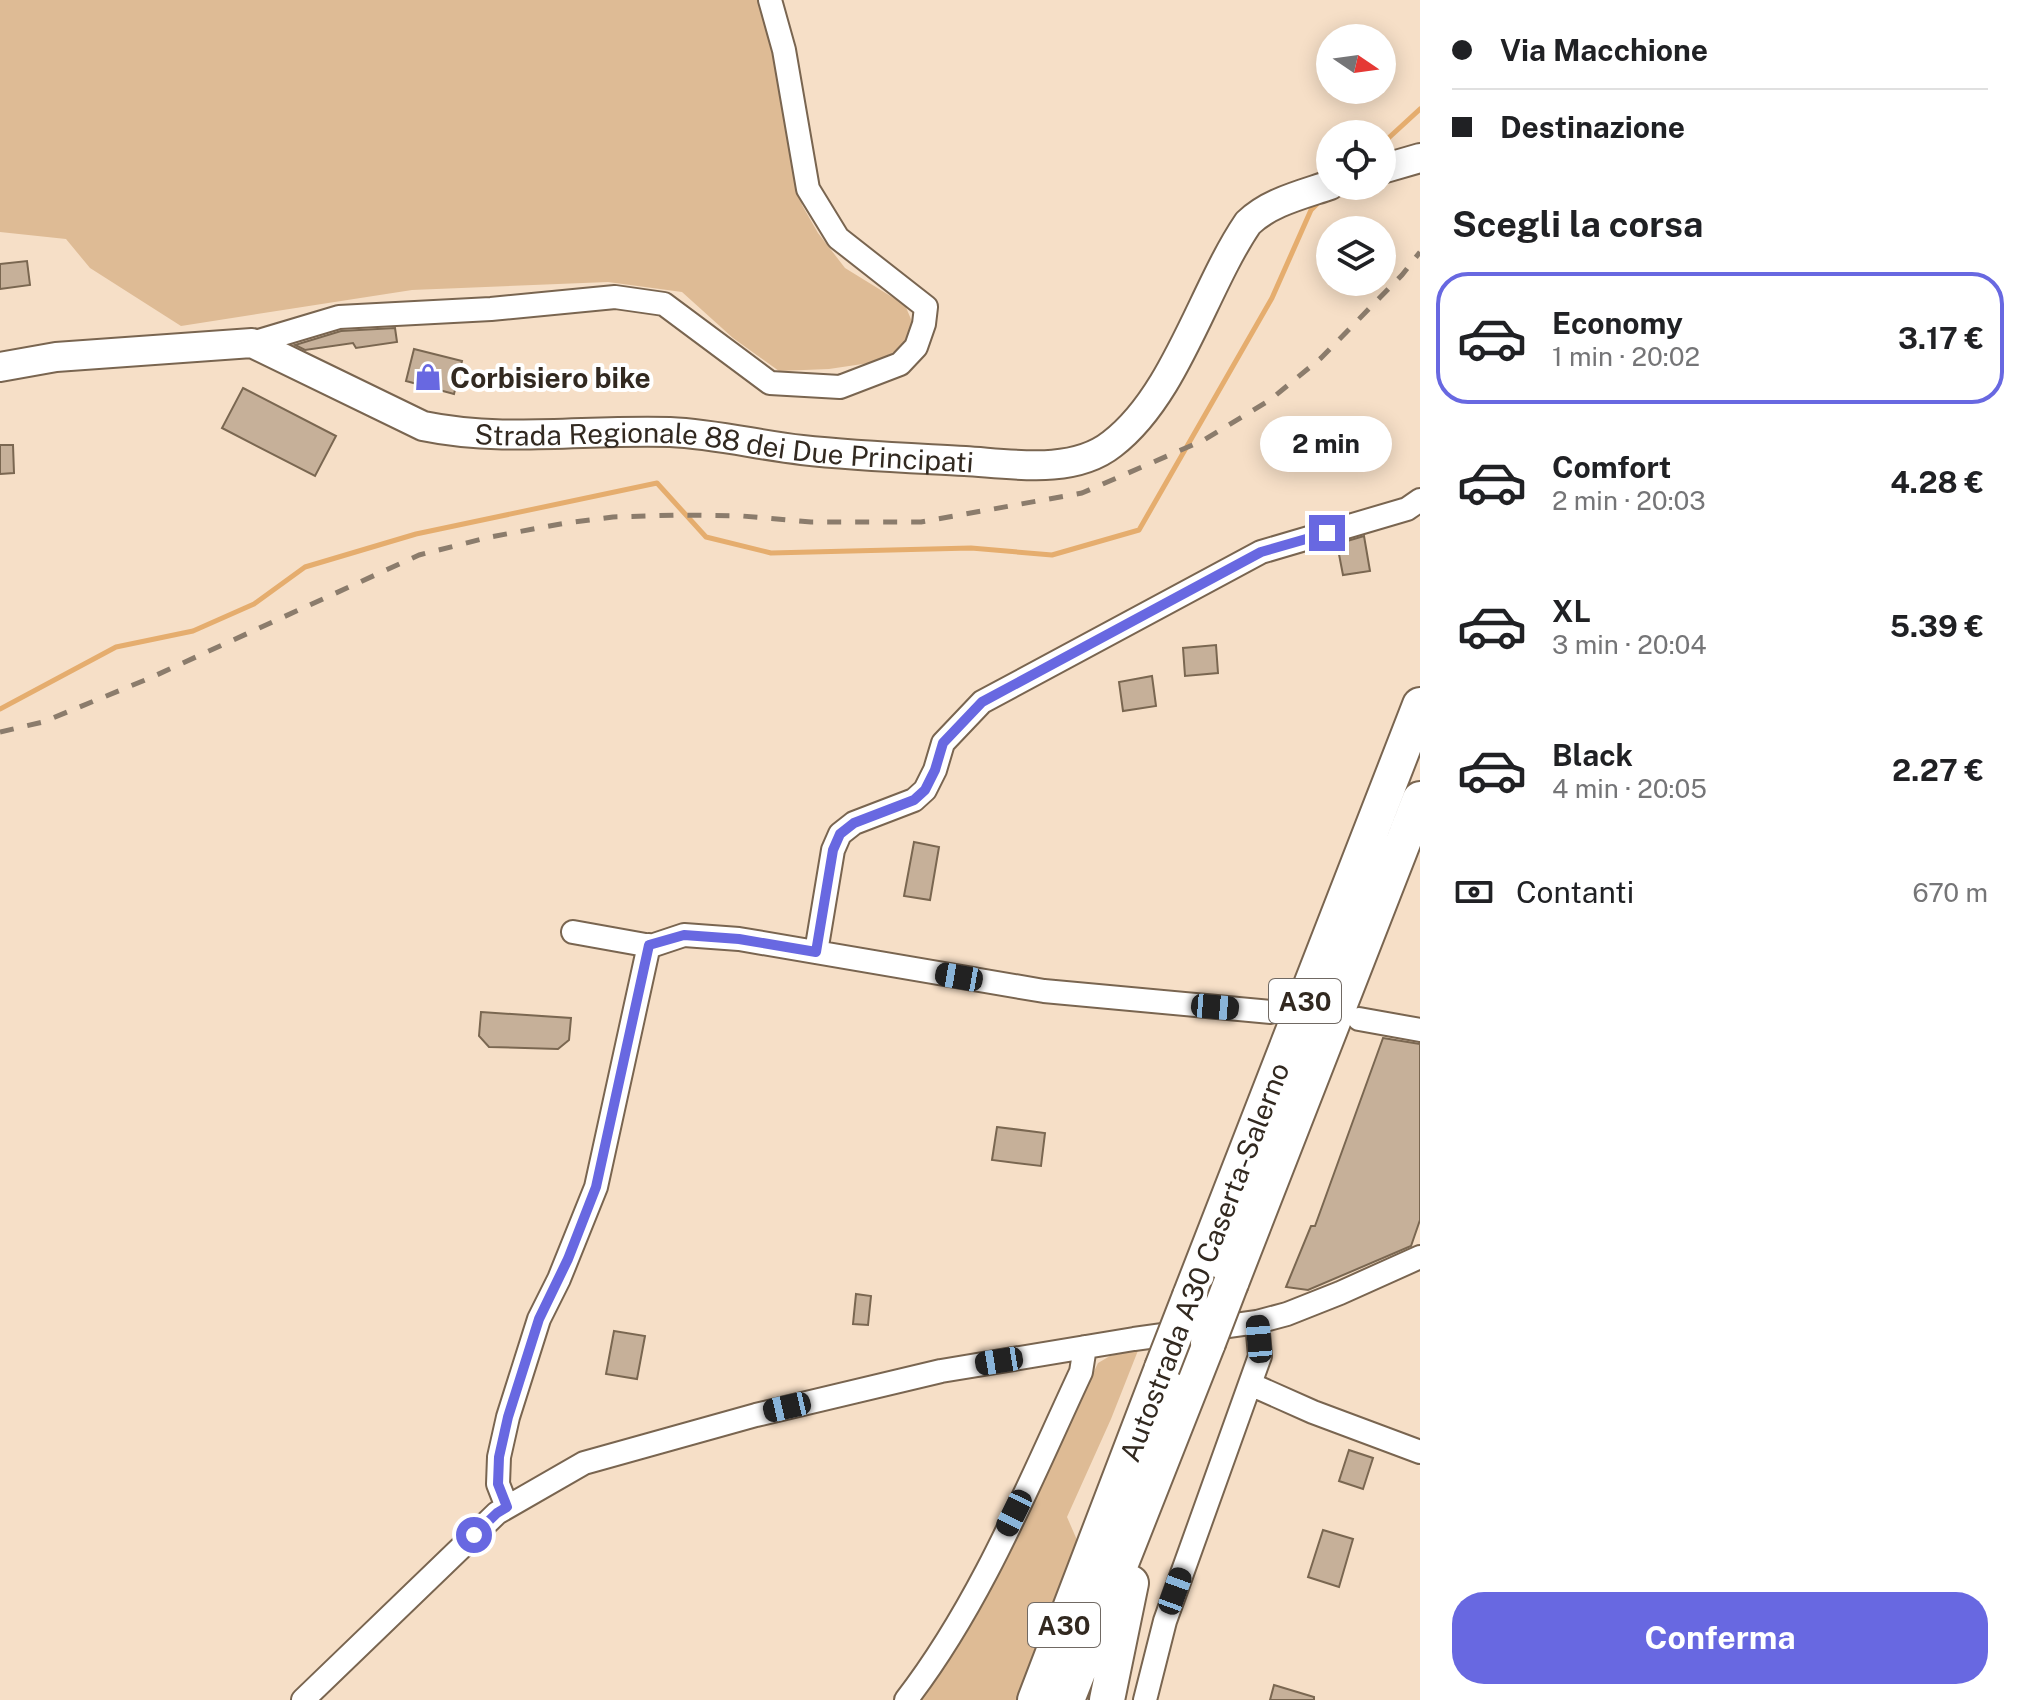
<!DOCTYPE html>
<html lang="it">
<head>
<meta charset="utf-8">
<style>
	:root { --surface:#fff; --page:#f6f6f6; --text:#202124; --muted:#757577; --line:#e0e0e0; --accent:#6868e1 }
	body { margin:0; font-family:"Public Sans",sans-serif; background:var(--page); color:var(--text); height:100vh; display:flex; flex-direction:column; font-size:30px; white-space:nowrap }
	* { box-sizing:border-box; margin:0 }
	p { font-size:26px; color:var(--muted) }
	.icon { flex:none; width:44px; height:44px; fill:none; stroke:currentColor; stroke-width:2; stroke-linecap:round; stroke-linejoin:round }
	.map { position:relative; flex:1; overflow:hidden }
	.side { display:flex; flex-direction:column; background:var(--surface); width:600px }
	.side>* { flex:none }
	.banner { display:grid; align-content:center; height:176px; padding:0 32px; background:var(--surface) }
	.needle { width:52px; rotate:103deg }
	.controls { position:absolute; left:1316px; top:24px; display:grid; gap:16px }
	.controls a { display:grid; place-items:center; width:80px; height:80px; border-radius:50%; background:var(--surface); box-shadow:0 4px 20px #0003; font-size:40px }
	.end { position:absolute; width:36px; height:36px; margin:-18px; border:10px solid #6868e1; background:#fff; box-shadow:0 0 0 4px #fff }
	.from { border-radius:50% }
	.bubble { position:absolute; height:56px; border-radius:28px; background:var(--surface); box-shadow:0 4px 20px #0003; font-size:26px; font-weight:700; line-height:56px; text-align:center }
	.car { position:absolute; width:24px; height:48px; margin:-24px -12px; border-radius:10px; box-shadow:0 0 6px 2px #0007; background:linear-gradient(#222 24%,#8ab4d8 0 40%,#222 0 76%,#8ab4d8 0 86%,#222 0) }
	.banner b { display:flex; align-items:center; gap:28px; height:76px; font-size:30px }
	.banner b+b { border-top:2px solid var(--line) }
	.banner i { width:20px; height:20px; background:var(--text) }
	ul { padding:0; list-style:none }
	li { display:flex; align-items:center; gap:24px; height:132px; margin:0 16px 12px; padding:0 16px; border:4px solid transparent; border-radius:32px }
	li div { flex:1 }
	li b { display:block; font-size:30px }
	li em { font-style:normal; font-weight:700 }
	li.active { border-color:var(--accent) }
	li>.icon { width:72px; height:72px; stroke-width:1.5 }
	h2 { padding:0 32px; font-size:36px; line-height:96px }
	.pay { display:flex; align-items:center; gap:20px; height:88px; padding:0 32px; font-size:30px }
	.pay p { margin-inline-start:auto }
	.button { display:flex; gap:16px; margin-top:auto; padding:16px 32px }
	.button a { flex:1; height:92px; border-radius:32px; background:var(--accent); color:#fff; font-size:32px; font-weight:700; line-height:92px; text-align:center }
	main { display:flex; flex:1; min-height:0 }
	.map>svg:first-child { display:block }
	.green { fill:#debb95 }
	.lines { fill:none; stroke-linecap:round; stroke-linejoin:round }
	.stream { stroke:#e5ad6e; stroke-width:5 }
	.building { fill:#c6b099; stroke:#7a6751; stroke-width:2 }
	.minor-casing { stroke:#796550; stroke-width:26 }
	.major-casing { stroke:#796550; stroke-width:32 }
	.highway-casing { stroke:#796550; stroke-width:38 }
	.minor { stroke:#fff; stroke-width:22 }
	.major { stroke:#fff; stroke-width:28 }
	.highway { stroke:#fff; stroke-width:34 }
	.rail { stroke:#8b7c6c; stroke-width:5; stroke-dasharray:14 14; stroke-linecap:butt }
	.highway-bridge-casing { stroke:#796550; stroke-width:38; stroke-linecap:butt }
	.highway-bridge { stroke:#fff; stroke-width:34 }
	.route { stroke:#6868e1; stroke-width:10 }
	.labels { text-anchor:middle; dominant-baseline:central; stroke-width:8; stroke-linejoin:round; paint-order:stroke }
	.shield { fill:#fff; stroke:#706963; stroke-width:2 }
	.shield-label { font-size:26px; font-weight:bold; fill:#322920 }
	.poi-label { font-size:28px; font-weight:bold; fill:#322920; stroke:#fff; text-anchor:start }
	.street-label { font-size:28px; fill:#322920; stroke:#fff }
</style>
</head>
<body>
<main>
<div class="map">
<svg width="1420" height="1700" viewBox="0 0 1420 1700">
	<rect width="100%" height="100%" fill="#f6dfc7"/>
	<path class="green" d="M0,0H760L790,116L802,205L818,233L845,268L905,305L913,324L901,348L876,362L829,369L779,371L733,338L682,292L608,282L412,290L181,326L90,268L66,239L0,232Z
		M1139,1348L1111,1419L1067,1517L1077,1540L1018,1700H917L1007,1553L1098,1363L1110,1356Z"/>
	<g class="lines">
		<path class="stream" d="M1382,144L1420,109
			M0,709L116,647L193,631L254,604L305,567L416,534L657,483L706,537L771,553L971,548L1052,555L1139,530L1272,298L1311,210L1321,200"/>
	</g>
	<path class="building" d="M27,261L30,285L0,289V264Z
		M395,328L397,342L356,348L353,343L305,350L295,345L341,331Z
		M414,349L462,361L454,394L406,381Z
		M243,388L336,436L315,476L222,428Z
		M0,445H13L14,473L0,474Z
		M1364,536L1370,571L1343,575L1337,544Z
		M1216,645L1218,673L1185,676L1183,648Z
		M1152,676L1156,706L1123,711L1119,682Z
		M914,842L939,847L930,900L904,896Z
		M481,1012L571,1018L569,1040L558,1049L489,1047L479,1036Z
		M1383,1038L1420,1044V1220L1411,1246L1308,1290L1286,1287L1311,1226H1315Z
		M997,1127L1045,1133L1041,1166L992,1160Z
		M856,1294L871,1296L868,1325L853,1324Z
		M614,1331L645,1336L637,1379L606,1374Z
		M1349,1450L1373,1458L1363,1489L1339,1481Z
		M1323,1530L1353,1539L1339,1587L1308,1577Z
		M1274,1685L1314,1697V1700H1270Z"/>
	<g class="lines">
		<g class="minor-casing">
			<path id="minor" d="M252,343L339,317L491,309L615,297L664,304L770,383L840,387L900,364L916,347L924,324L926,307L838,238L808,189L784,50L770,0
				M573,932L651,946L684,935L739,939L1044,991L1271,1012
				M816,952L833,850L840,834L854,823L914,800L925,790L935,770L943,743L982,702L1261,552L1407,509L1420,500
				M1359,1019L1420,1030
				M1250,1384L1313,1412L1420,1452
				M507,1507L498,1484L499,1457L508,1417L539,1319L559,1279L596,1187L649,945
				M303,1700L497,1513L584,1463L756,1415L941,1371L1134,1339L1257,1322L1287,1314L1340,1293L1420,1257
				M906,1700C981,1603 1029,1483 1081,1372L1085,1347
				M1145,1700L1165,1621L1260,1356L1257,1322"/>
		</g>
		<g class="major-casing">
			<g id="major">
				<path d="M1382,169L1420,158"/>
				<path id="s1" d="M0,367L56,357L252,343L423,426C504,443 588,429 670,432C715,434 758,445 802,450C856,456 911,458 965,461C1012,464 1073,475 1112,444C1176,395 1203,289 1248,223C1270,202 1301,195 1330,185"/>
			</g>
		</g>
		<g class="highway-casing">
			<path id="highway" d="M1231,1283L1420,799
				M1190,1296L1420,705
				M1035,1700L1162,1368
				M1067,1700L1208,1343
				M1107,1700L1131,1583"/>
		</g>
		<use href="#minor" class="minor"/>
		<use href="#major" class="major"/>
		<use href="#highway" class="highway"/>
		<path class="rail" d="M0,732L43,722L150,678L419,555L490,537L566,523L613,517L679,515L742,516L811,522H921L1082,493L1204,440L1270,400L1321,358L1402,275L1420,252"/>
		<g class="highway-bridge-casing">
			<path id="highway-bridge" d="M1208,1343L1231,1283
				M1162,1368L1190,1296"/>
		</g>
		<use href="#highway-bridge" class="highway-bridge"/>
	</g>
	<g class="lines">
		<path class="route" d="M474,1535L497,1513L507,1507L498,1484L499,1457L508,1417L539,1319L568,1259L596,1187L649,945L684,935L739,939L816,952L833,850L840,834L854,823L914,800L925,790L935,770L943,743L982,702L1261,552L1327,533"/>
	</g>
	<defs>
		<g id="shop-bare" transform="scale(2.16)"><path d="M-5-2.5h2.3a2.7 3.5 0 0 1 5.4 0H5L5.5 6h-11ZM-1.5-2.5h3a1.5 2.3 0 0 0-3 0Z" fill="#6868e1" stroke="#fff" stroke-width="2.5" paint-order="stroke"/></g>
	</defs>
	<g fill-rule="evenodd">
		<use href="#shop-bare" x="428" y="377"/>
	</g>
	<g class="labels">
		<g class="shield">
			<rect x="1269" y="979" width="72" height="44" rx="6"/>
			<rect x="1028" y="1603" width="72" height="44" rx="6"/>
		</g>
		<g class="shield-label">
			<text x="1305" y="1001">A30</text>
			<text x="1064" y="1625">A30</text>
		</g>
		<g class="poi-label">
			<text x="450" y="377">Corbisiero bike</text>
		</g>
		<g class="street-label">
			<text stroke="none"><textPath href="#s1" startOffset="746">Strada Regionale 88 dei Due Principati</textPath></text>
			<text transform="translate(1204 1262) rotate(-69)">Autostrada A30 Caserta-Salerno</text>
		</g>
	</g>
</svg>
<div class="controls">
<a><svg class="needle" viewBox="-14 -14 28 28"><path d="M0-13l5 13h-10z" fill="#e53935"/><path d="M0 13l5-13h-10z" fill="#757577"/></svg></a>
<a><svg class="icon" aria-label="locate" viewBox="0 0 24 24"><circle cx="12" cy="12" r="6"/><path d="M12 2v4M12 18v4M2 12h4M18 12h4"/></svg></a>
<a><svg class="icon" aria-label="layers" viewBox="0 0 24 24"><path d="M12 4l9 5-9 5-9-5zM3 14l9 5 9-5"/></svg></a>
</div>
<i class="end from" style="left:474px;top:1535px"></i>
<i class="end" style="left:1327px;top:533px"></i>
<div class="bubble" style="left:1260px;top:416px;width:132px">2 min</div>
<i class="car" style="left:959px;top:977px;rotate:280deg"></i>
<i class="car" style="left:1215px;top:1007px;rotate:95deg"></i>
<i class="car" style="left:1259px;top:1339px;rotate:355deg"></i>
<i class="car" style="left:999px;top:1361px;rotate:261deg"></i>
<i class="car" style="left:787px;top:1407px;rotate:257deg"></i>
<i class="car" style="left:1014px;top:1513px;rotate:206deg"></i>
<i class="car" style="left:1175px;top:1591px;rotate:20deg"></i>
</div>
<section class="side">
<div class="banner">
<b><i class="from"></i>Via Macchione</b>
<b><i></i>Destinazione</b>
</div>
<h2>Scegli la corsa</h2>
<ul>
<li class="active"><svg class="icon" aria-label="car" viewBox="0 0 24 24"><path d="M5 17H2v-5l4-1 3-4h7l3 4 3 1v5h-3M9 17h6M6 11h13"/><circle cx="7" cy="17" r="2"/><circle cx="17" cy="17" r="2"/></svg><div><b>Economy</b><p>1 min · 20:02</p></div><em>3.17 €</em></li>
<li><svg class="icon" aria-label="car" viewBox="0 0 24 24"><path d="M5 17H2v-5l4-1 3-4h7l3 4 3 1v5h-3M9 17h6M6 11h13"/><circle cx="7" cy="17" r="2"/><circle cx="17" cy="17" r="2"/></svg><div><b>Comfort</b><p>2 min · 20:03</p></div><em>4.28 €</em></li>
<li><svg class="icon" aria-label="car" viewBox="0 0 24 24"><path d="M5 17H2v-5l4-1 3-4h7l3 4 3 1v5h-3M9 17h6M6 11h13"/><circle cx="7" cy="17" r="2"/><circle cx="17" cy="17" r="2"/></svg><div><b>XL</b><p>3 min · 20:04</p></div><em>5.39 €</em></li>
<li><svg class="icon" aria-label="car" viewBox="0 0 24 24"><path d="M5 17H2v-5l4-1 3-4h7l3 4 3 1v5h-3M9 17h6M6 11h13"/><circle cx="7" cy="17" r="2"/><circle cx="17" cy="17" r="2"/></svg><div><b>Black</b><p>4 min · 20:05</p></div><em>2.27 €</em></li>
</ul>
<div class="pay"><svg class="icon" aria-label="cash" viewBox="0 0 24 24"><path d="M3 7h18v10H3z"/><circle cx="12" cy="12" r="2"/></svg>Contanti<p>670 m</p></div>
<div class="button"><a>Conferma</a></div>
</section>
</main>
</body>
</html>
